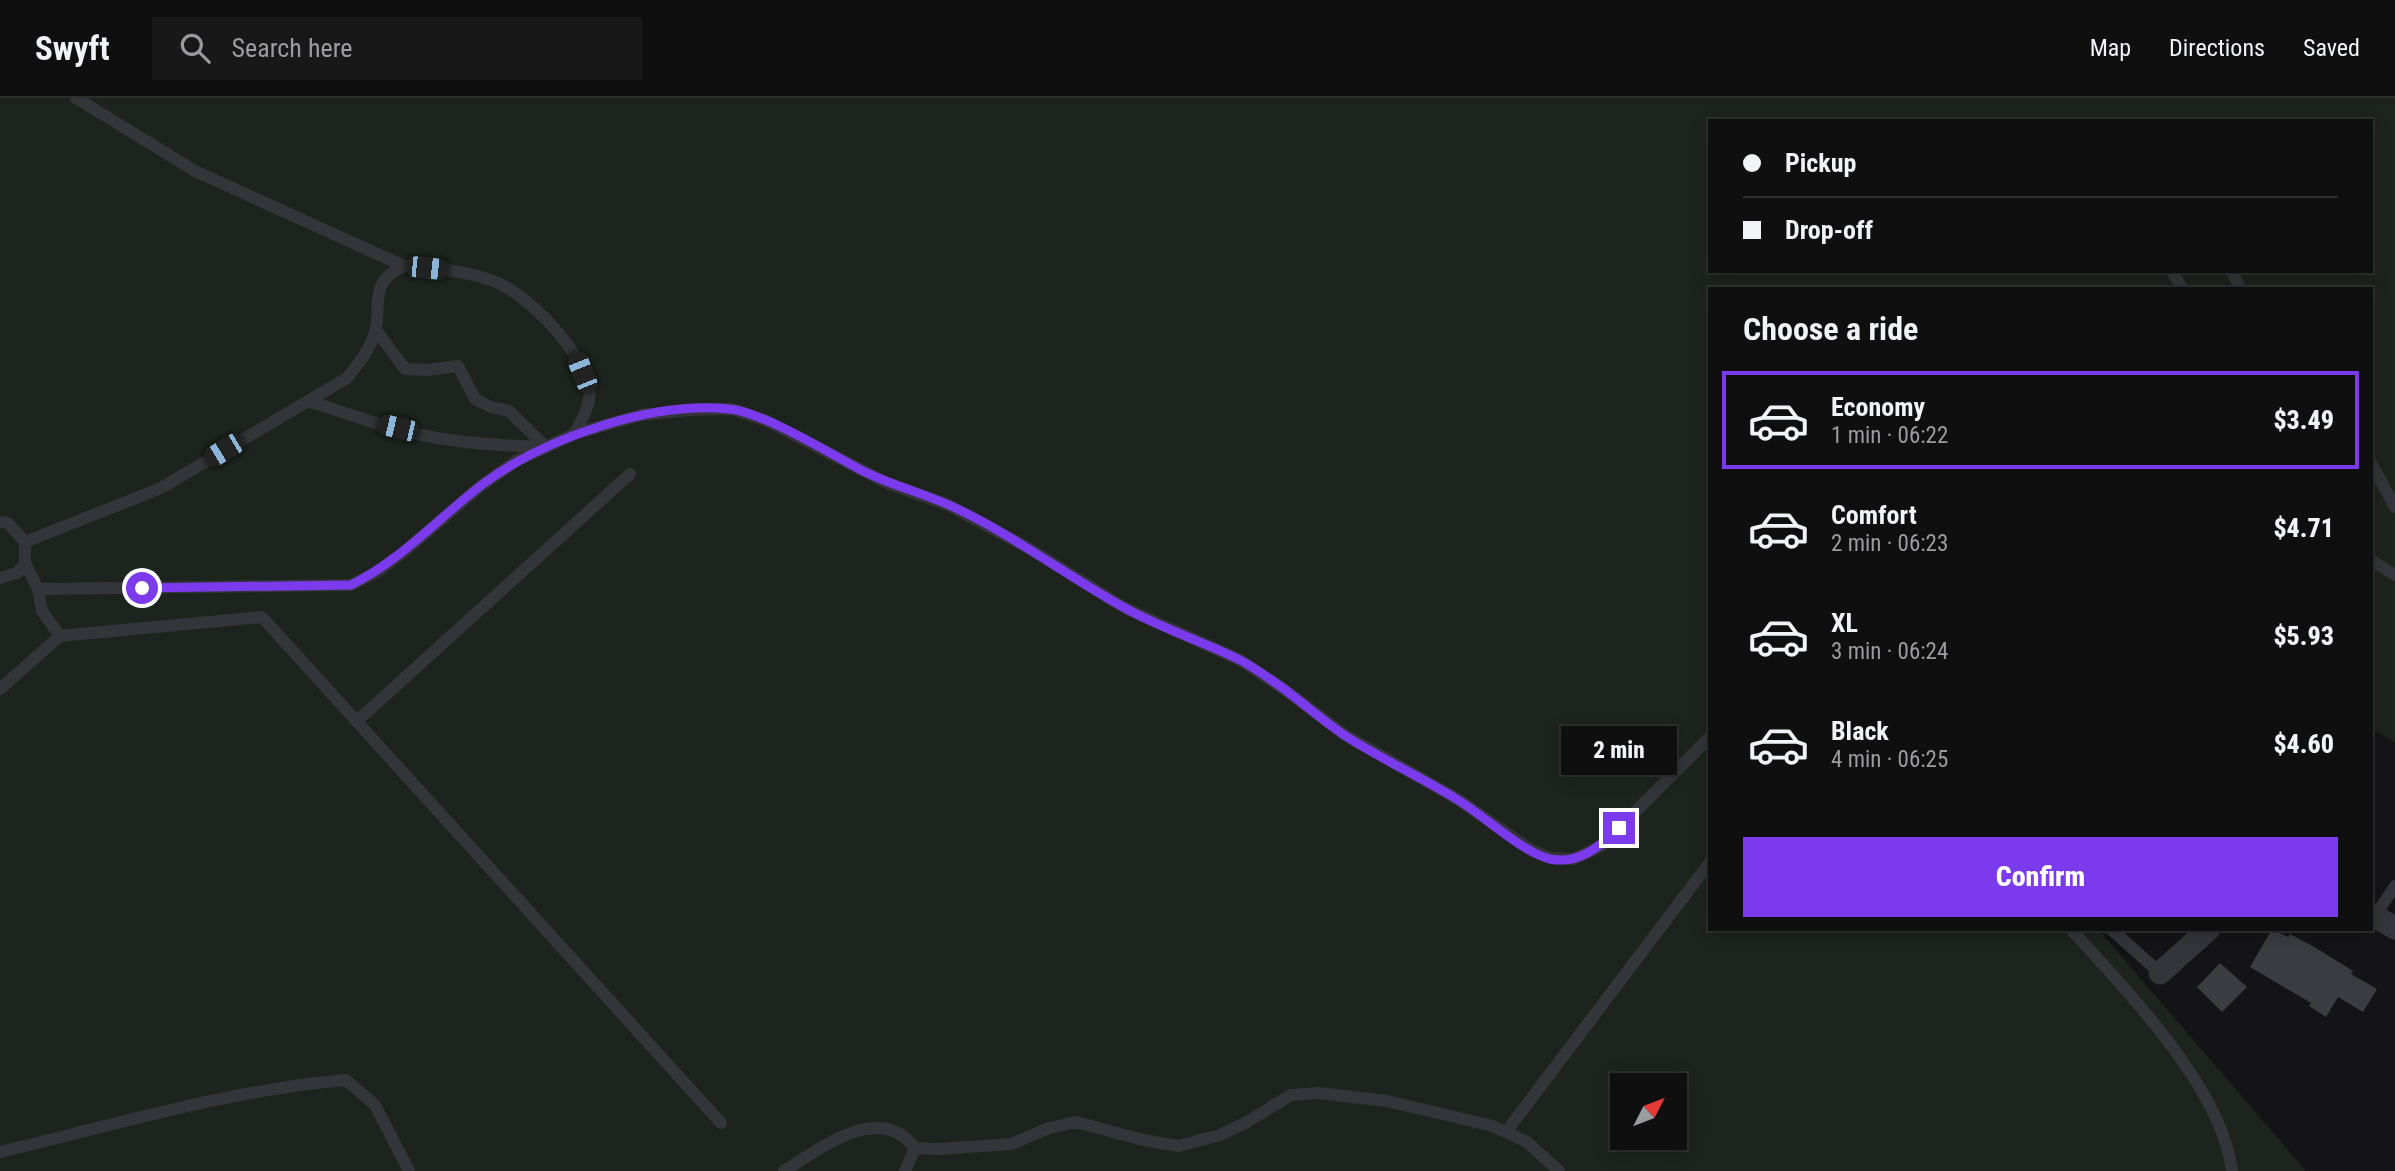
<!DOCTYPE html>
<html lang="en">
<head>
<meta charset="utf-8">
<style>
	:root { --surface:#0f0f10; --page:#181819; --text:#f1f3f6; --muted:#9b9c9f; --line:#2f2f30; --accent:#7c3aed }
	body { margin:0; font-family:"Roboto Condensed",sans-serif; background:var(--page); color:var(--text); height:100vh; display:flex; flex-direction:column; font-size:26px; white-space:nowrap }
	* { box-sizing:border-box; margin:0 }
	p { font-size:23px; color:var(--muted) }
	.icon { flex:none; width:38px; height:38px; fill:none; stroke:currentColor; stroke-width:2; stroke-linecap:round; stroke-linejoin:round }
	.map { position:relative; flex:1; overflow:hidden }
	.sheet { position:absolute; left:1708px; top:189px; width:665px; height:644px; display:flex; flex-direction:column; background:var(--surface); border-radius:0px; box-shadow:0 4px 18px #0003,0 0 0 2px var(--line) }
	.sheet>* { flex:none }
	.banner { position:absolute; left:1708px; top:21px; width:665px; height:154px; border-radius:0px; box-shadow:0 4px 18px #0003,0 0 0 2px var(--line); display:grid; align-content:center; height:154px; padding:0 35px; background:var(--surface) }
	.needle { width:46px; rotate:48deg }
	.fabs { position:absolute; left:1610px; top:975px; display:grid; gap:14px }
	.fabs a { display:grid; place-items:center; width:77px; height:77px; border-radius:0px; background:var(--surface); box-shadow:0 4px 18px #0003,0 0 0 2px var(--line); font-size:35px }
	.end { position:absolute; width:32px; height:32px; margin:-16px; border:9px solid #7c3aed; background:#fff; box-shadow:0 0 0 4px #fff }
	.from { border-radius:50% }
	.bubble { position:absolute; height:49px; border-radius:0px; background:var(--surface); box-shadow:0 4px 18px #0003,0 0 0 2px var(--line); font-size:23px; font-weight:800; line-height:49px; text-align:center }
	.car { position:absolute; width:21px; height:42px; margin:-21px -10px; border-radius:9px; box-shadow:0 0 5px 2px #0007; background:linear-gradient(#222 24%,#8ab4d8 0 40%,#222 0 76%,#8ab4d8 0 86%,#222 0) }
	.banner b { display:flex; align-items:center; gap:24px; height:66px; font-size:26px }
	.banner b+b { border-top:2px solid var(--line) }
	.banner i { width:18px; height:18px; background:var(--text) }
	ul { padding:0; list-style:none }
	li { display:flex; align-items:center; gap:21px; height:98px; margin:0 14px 10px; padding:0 21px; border:4px solid transparent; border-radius:0px }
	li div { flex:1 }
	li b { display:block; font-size:26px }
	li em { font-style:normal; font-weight:800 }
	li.selected { border-color:var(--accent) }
	li>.icon { width:63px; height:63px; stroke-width:1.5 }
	h2 { padding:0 35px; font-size:32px; line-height:84px }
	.button { display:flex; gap:14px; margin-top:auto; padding:14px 35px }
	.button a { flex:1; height:80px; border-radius:0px; background:var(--accent); color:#fff; font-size:28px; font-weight:800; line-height:80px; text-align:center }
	header { display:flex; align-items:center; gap:42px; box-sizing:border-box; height:98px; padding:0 35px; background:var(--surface); border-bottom:2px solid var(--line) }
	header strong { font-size:33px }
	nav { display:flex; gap:38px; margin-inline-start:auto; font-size:24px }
	.search { width:490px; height:63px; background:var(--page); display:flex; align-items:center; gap:18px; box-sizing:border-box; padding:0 24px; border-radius:0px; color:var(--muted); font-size:26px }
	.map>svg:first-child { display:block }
	.green { fill:#1c241d; fill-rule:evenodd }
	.building { fill:#3b3c41 }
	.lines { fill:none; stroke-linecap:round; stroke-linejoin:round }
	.service { stroke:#34353b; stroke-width:12 }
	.minor { stroke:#34353b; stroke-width:23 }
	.route { stroke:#7c3aed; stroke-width:9 }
</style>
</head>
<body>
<header>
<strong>Swyft</strong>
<div class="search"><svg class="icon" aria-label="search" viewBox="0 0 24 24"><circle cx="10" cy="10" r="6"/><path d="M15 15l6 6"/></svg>Search here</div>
<nav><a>Map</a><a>Directions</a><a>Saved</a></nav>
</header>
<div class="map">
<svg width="2395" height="1073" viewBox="0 0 2395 1073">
	<rect width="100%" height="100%" fill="#141416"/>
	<path class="green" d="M0,0H2395V645L2371,630V191H1710V831H2098L2306,1073H0ZM1710,23H2371V173H1710ZM1622,987H1675V1040H1622Z"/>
	<path class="building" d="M2272,831L2288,839L2290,836L2316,850L2353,873L2351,876L2377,891L2363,914L2338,899L2326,919L2309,908L2311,905L2250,869Z
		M2220,865L2247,889L2222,914L2197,889Z"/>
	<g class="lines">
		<path class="service" d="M76,0L195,73L404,168
			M2172,173L2182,191
			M2232,173L2240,191
			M376,232L405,271L428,272L458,268L475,301L491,309L509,313L546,349
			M308,303C355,318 402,336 451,342C482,347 513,348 544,349
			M2371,365L2395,409
			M0,424L8,425L25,444V465L17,475L0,480
			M25,444L161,390L347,280C359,265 370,252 375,234C382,208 368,185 402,169C411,165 429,170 439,171C457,173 479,177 496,184C531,199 582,253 589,291C592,305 581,324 574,336
			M2371,462L2395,477
			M25,465L38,491L351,487L377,474L405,453L482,387L516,363L574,336L641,317L690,312L732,311L767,323L887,385L948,407L1030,451L1125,510L1240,562L1281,589L1345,637L1459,702L1531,752L1550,760L1574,761L1601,748L1710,639
			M38,491L42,513L60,538L262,519L721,1025
			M0,591L60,538
			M357,623L630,376
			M2375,818L2395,788
			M2071,831C2126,893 2222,989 2232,1073
			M2111,831L2160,875
			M1506,1034L1710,764
			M915,1050L938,1051L1011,1046L1049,1030L1076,1024L1143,1042L1178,1048L1220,1037L1247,1024L1291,997L1318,995L1387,1003L1493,1028L1527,1044L1559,1073
			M0,1054C114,1027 229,992 346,982L375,1007L409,1073
			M784,1073C820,1051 879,1003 915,1050L905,1073"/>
		<path class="minor" d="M2371,816L2395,830
			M2160,875L2209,831"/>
	</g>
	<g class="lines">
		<path class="route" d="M142,490L351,487C403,461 438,420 483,386C545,340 652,303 729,311C763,314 829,355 861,372C890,387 920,394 949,407C1011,435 1065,477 1125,510C1161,530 1201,543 1238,561C1252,568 1267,579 1280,588C1302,604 1322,622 1344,637C1381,661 1421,679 1458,702C1483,717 1523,755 1550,761C1578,767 1601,748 1619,730"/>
	</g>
</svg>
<div class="fabs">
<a><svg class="needle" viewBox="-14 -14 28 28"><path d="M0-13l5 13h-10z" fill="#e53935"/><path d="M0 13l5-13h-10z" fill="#9b9c9f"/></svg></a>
</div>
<i class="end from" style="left:142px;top:490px"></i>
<i class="end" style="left:1619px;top:730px"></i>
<div class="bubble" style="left:1561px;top:628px;width:116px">2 min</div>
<i class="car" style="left:427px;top:170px;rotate:96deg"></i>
<i class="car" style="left:582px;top:274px;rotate:338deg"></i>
<i class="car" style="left:398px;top:330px;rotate:283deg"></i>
<i class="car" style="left:224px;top:352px;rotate:239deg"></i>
<div class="banner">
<b><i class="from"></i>Pickup</b>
<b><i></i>Drop-off</b>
</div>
<section class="sheet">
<h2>Choose a ride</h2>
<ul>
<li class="selected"><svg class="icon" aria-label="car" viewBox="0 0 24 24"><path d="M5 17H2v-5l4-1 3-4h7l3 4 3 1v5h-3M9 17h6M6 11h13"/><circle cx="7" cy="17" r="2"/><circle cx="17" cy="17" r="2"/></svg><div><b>Economy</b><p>1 min · 06:22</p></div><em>$3.49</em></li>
<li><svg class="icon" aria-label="car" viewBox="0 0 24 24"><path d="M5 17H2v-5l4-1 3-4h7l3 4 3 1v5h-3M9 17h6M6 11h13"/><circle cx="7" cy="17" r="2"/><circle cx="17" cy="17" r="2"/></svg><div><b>Comfort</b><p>2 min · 06:23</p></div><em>$4.71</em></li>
<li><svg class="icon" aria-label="car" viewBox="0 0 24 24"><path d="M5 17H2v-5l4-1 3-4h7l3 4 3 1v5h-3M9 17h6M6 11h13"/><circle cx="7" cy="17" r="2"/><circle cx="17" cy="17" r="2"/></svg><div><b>XL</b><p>3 min · 06:24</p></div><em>$5.93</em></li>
<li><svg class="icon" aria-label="car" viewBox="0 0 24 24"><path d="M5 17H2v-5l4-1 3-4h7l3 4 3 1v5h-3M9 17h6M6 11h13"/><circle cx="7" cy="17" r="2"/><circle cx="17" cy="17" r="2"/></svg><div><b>Black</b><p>4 min · 06:25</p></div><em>$4.60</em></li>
</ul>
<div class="button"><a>Confirm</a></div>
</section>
</div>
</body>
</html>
